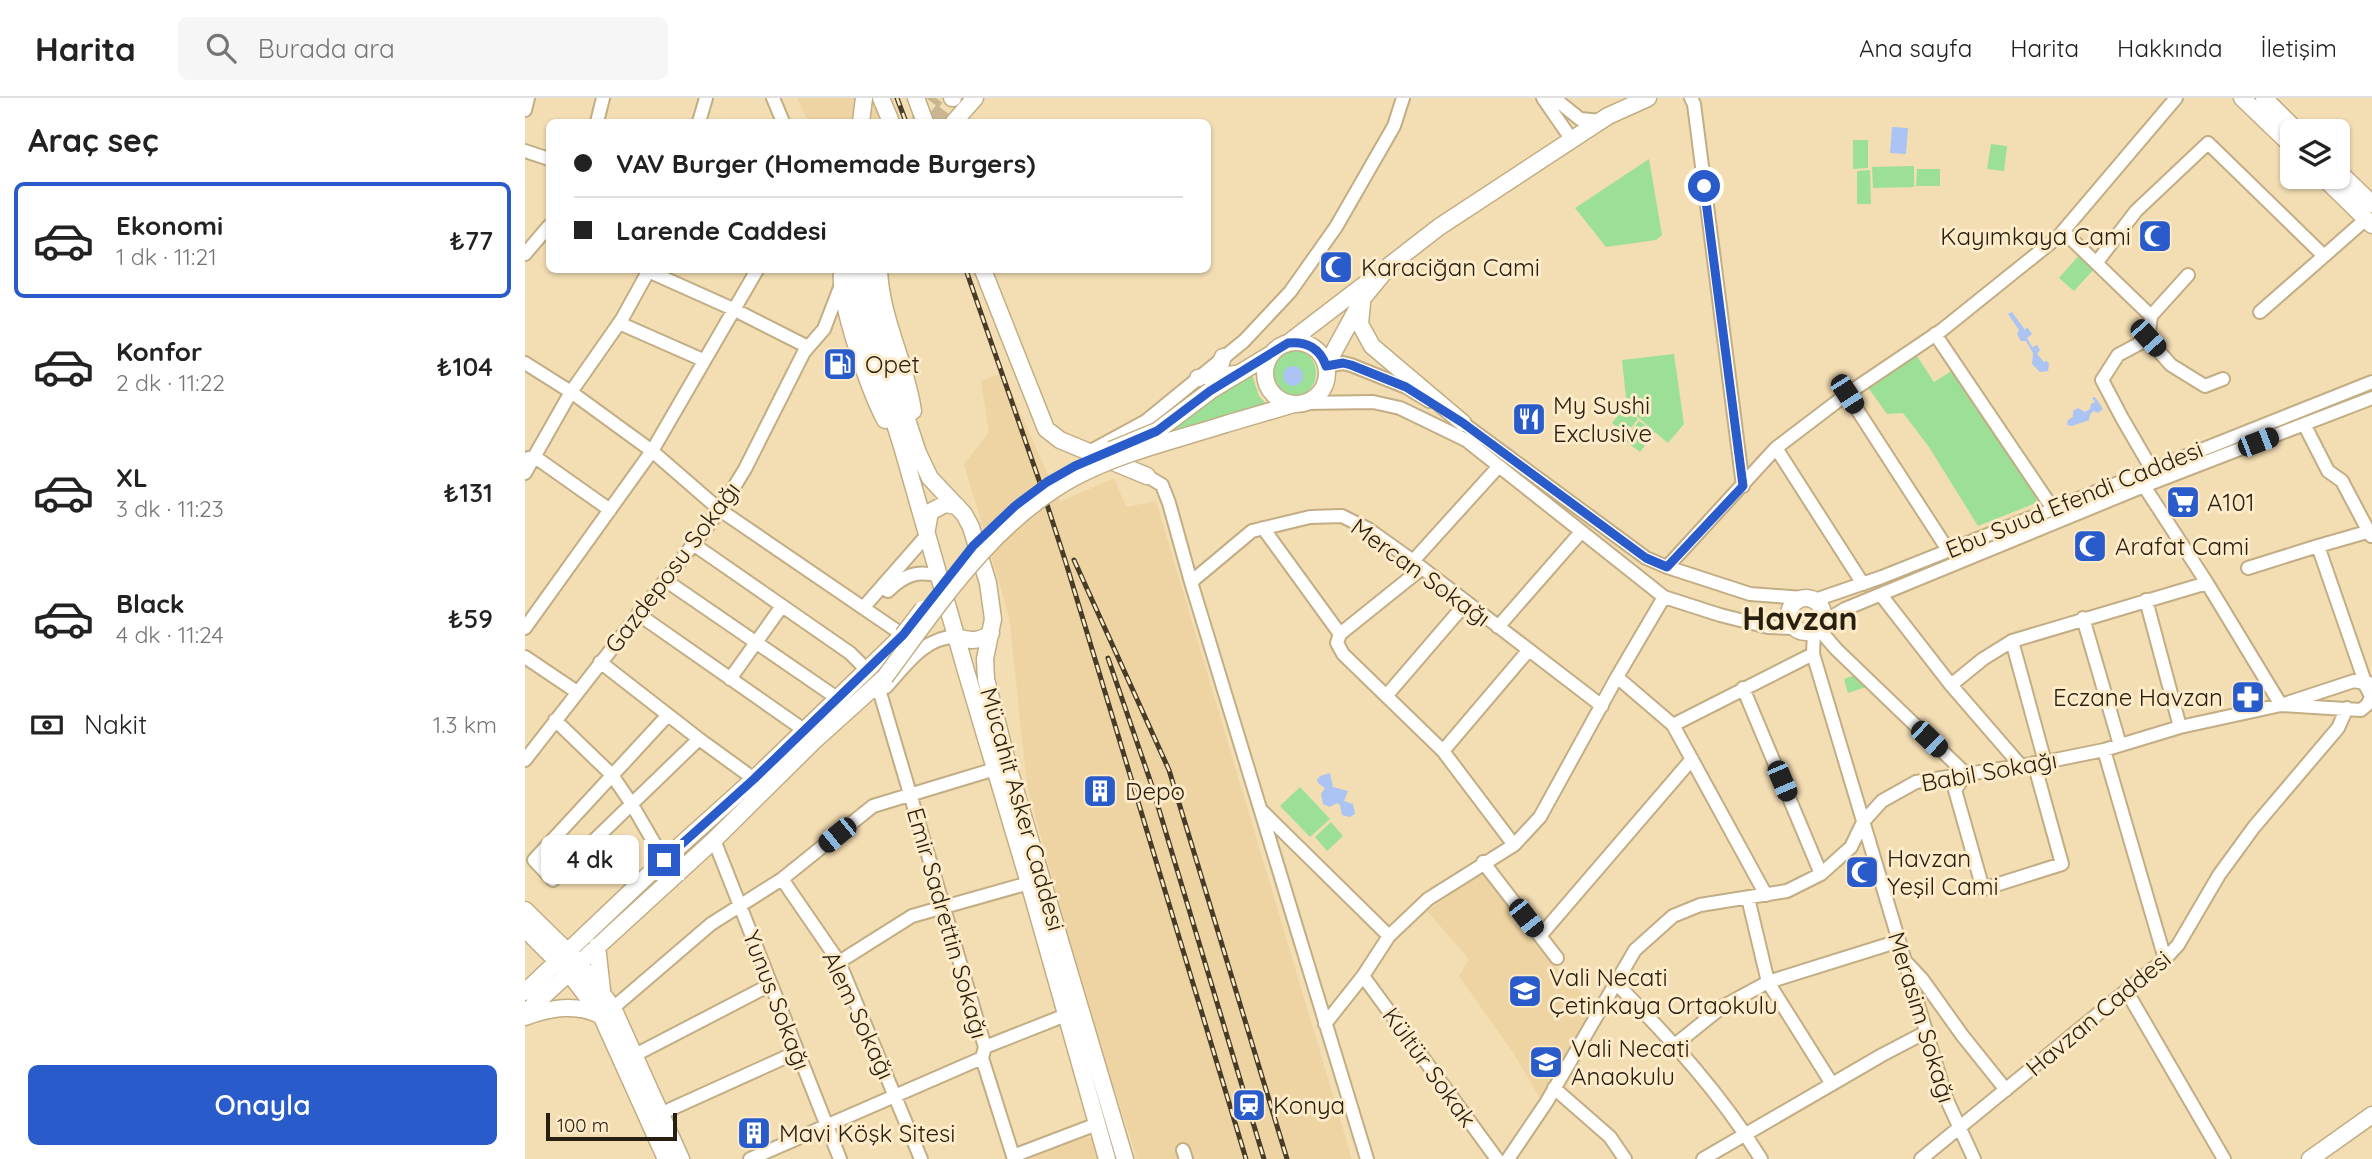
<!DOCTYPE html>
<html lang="tr">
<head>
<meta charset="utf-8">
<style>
	:root { --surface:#fff; --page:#f6f6f6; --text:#222; --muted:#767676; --line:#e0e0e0; --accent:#295bca }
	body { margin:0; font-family:Quicksand,sans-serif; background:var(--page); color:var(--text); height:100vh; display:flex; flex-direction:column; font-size:26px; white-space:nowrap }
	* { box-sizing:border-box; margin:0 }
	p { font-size:23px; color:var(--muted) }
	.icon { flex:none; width:38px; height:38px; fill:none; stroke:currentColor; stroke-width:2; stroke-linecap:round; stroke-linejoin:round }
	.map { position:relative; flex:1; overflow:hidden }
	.details { display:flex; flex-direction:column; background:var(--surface); width:525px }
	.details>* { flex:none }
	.banner { position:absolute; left:21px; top:21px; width:665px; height:154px; border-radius:10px; box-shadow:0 2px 5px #0004; display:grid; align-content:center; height:154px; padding:0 28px; background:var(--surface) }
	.buttons { position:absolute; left:1755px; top:21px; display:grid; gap:14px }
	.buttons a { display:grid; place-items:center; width:70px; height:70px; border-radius:10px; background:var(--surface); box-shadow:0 2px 5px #0004; font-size:35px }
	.scale { position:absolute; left:21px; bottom:18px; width:131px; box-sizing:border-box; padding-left:7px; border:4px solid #271f0f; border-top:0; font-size:19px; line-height:24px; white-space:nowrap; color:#271f0f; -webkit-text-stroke:5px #fdebc9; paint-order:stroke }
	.end { position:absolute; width:32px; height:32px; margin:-16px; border:9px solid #295bca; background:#fff; box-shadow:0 0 0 4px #fff }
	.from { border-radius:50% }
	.bubble { position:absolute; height:49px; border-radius:10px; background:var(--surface); box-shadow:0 2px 5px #0004; font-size:23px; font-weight:600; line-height:49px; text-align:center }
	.car { position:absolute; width:21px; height:42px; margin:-21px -10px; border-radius:9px; box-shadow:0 0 5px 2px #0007; background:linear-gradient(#222 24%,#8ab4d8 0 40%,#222 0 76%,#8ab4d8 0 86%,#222 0) }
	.banner b { display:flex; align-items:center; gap:24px; height:66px; font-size:26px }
	.banner b+b { border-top:2px solid var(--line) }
	.banner i { width:18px; height:18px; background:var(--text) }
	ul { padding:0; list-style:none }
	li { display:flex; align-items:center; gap:21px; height:116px; margin:0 14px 10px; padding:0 14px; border:4px solid transparent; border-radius:10px }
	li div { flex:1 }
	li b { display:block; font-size:26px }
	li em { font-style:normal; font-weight:600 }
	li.current { border-color:var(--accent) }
	li>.icon { width:63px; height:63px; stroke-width:1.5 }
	h2 { padding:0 28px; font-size:32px; line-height:84px }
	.pay { display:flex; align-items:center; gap:18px; height:77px; padding:0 28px; font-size:26px }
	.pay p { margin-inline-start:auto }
	.primary-button { display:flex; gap:14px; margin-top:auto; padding:14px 28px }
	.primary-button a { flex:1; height:80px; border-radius:10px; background:var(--accent); color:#fff; font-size:28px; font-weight:600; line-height:80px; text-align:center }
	header { display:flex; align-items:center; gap:42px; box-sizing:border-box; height:98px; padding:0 35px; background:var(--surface); border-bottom:2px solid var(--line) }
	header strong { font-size:33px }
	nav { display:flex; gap:38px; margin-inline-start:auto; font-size:24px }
	.search { width:490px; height:63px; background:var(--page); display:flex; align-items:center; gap:18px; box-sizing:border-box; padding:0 24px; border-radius:10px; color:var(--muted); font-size:26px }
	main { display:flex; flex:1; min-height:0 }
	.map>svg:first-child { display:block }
	.built { fill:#eed4a3 }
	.green { fill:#9ce098 }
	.water { fill:#abc4f3 }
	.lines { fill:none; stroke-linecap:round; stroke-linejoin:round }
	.major-tunnel { stroke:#cab792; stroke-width:16; stroke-dasharray:16 8; stroke-linecap:butt }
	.minor-casing { stroke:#c2ad84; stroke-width:16 }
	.major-casing { stroke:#c2ad84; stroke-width:19 }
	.minor { stroke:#fff; stroke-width:12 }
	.major { stroke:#fff; stroke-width:16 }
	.rail-casing { stroke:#463c28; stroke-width:5 }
	.rail { stroke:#fdebc9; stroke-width:2.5; stroke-dasharray:8; stroke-linecap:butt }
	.major-bridge-casing { stroke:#c2ad84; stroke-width:19; stroke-linecap:butt }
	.major-bridge { stroke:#fff; stroke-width:16 }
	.route { stroke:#295bca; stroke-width:9 }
	.labels { text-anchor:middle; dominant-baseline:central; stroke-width:6; stroke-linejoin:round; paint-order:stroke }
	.poi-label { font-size:24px; fill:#271f0f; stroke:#fdebc9; text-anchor:start }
	.street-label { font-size:24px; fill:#271f0f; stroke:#fdebc9 }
	.district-label { font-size:32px; font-weight:bold; fill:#271f0f; stroke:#fdebc9 }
</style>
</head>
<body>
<header>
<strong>Harita</strong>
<div class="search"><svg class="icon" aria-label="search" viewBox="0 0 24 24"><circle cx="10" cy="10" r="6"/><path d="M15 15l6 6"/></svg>Burada ara</div>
<nav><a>Ana sayfa</a><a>Harita</a><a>Hakkında</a><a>İletişim</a></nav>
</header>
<main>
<section class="details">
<h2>Araç seç</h2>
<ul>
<li class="current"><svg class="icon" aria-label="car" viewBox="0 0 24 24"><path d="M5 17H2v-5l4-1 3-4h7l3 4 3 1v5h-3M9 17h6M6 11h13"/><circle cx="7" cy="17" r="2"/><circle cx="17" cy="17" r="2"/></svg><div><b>Ekonomi</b><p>1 dk · 11:21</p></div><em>₺77</em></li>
<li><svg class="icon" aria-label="car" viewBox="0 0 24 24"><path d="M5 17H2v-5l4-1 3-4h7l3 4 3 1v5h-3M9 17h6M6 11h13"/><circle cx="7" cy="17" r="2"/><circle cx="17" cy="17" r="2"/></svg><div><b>Konfor</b><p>2 dk · 11:22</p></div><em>₺104</em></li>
<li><svg class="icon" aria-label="car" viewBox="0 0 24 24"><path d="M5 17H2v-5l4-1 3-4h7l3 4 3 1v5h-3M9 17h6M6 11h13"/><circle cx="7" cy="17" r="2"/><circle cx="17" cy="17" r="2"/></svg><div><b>XL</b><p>3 dk · 11:23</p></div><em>₺131</em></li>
<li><svg class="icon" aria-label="car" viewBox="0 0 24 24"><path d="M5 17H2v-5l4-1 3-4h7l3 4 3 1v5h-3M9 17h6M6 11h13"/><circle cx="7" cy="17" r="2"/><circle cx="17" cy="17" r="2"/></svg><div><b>Black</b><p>4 dk · 11:24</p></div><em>₺59</em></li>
</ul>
<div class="pay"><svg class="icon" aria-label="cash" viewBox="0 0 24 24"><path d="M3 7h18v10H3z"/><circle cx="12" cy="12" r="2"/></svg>Nakit<p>1.3 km</p></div>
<div class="primary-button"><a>Onayla</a></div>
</section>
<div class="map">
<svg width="1847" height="1061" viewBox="0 0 1847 1061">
	<rect width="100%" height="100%" fill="#f3ddb3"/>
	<path class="built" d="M272,0H353L361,24H283Z
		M478,275L535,404L589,380L601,409L631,403L827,1061H612L556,888L502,687L484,518L439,366L464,334L456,283Z
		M958,773L1029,867L1069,908L1016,1002L989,956L934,878L944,861L902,813Z
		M561,1039L569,1041L575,1061H502Z"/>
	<path class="green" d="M1328,42H1343V70L1328,71Z
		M1466,46L1482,48L1479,73L1462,71Z
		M1124,61L1137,137L1131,142L1081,149L1050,110Z
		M1389,68V89L1348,90L1347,69Z
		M1392,71H1415V88H1391Z
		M1345,72L1346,106H1332V73Z
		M1555,156L1570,170L1549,193L1534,180Z
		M743 275a24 24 0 1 1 48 0a24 24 0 1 1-48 0Z
		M1390,255L1409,284L1428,272L1513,396L1511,405L1453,428L1404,349L1378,315L1362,316L1344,291L1343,286Z
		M1149,256L1159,326L1143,345L1130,334L1115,354L1099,342L1114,323L1129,333L1102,310L1097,262Z
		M725,271L734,298L742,307L723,310L637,338Z
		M1099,310L1113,321L1101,336L1087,325Z
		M1330,577L1344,588L1323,595L1319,581Z
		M775,689L805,721L785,739L755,708Z
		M806,724L818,738L802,753L790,739Z"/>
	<path class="water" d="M1367,29L1383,30L1381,56L1365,55Z
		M1487,214L1500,232L1502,229L1507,236L1502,240L1507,249L1512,247L1515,252L1512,256L1519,264L1522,263L1524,266L1523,273L1515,274L1507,266L1508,255L1501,243H1496L1492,236L1494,232L1483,216Z
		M758 278a10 10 0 1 1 20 0a10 10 0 1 1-20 0Z
		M1570,299L1578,311L1573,315L1569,313L1565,316L1564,322C1558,325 1553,325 1547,328L1542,327L1543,322L1548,319V313L1553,310L1560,314L1565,311L1566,306L1570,304L1567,300Z
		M805,675L808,689L823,693L819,703L828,706L830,716L825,719L817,717L815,707L812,705L805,709L798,706L796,696L800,690L793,685L792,682L795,678Z"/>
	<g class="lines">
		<path class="major-tunnel" d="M393,24L411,0
			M408,24L427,0"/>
		<g class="minor-casing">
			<path id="minor" d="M248,0L258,24
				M1018,0L1047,42
				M1029,0L1055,21L1076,23
				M1166,0L1169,6L1218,388
				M0,12L3,0
				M72,24L78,0
				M174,24L181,0
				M0,53L24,61
				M1538,133L1626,218
				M0,156L24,128
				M1572,164L1611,113L1683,45L1799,158L1841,121
				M123,173L208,211L283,249
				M1735,214L1799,158
				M94,225L178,262
				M1410,236L1528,411
				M1623,241L1646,267L1680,288L1698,281
				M0,265L46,294L127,353L195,412L378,537
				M801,268L818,265L826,267L881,289L904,303
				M1322,296L1423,452
				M778,305L848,304L875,310L941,342L1139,499L1195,517L1243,529L1269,530
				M931,320L1121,460L1142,469L1225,496L1278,500
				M1779,326L1803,373L1817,383L1846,438
				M1251,350L1338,486
				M564,354L621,323L719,243L765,194L811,129L869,28L878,0
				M4,360L10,359L85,412
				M1626,370L1597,320L1577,282L1593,257L1623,241L1626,218L1663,177
				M0,375L46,294L97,221L124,172
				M622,378L637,387L644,405L666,484L842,1061
				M1619,388L1682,485L1756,607
				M738,430L815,536
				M1842,434L1793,448L1841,587L1844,585
				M168,446L325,555L341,571
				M888,463L974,368
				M1142,469L1251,350L1322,296L1417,232L1534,138L1651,0
				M1723,470L1793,448
				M896,471L815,536L812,545L818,556L918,653L989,747
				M140,482L312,600
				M666,484L727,433L785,419L817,418L843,431L888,463L1077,608
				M363,493C379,477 392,472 414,478
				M1356,497L1426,587L1496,668
				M1290,502L1357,479L1847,284
				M1621,502L1655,629
				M338,510L402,437
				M113,516L279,632
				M1558,520L1595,647
				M1295,526L1320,511L1619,388L1847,300
				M973,529L1056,434
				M0,530L127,353L232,172
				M1293,530L1311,551L1441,676L1430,692L1458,791L1537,766L1509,665
				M1289,532L1288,556L1421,1000L1449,1061
				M1487,543L1520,664
				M0,559L52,594
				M75,564L174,641L229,681
				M1092,579L1148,627L1241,797
				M205,581L257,508
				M1426,587L1458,561L1487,543L1682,485
				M361,589C380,568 401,537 432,539
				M349,590L356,598L460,949L457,960L489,1061
				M1218,590L1296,776
				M862,597L941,505
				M143,617L9,762L28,782L174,641
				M30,622L87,677L106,705L139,762
				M1148,627L1288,556
				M1579,652L1640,861
				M918,653L1003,553
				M0,662L195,412L220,371L279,254L299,231L316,187
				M737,713L864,838
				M189,742L315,1061
				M958,764L1032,860
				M257,781L314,864L396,1061
				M1223,800L1243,884L1307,986
				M1015,838L1167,661
				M314,864L387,818L504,785
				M1382,865L1397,881L1437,937L1481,992
				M838,878L972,1061
				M1091,885C1145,941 1195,994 1236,1061
				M1602,894L1699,1061
				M88,910L186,826L257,781L348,708L470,671
				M800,926L838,878L864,838L903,801L989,747L1015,719L1092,579L1139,499
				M1151,946L1197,909L1243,884L1374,843
				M460,949L541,917
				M110,957L245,887
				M1029,990L1085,1039L1100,1061
				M135,1016L272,954
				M658,1052L661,1061
				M488,1058L572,1026
				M225,1061L457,960
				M983,1061L1021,1005L1110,852L1148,818L1175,807L1262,793L1296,776L1326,749L1338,724L1357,703L1391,684L1520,664L1579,652L1655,629L1756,607L1836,612L1843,606L1846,598L1839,585L1829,583L1756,607
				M1178,1061L1357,957L1401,934
				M1396,1061L1640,861L1653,847L1694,777L1729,729L1813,630L1822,610"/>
		</g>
		<g class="major-casing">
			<path id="major" d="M356,0L366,24
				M391,0L400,24
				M427,0H428
				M1717,0L1768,49
				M1739,0L1772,33
				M336,24L339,0
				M429,24L450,0
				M1813,73L1847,106
				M1798,79L1847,127
				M317,172C313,204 345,293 360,322
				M331,172L333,196L340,229L378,352L441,573L504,785L582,1061
				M342,172L347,215L393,355L405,380L439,416L446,429L463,485L468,521L460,561L461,581L484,671L600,1061
				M354,172C356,221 381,265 388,313
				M458,172L521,331L535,342L622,378
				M837,205L835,226L847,248L938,325
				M740 275a31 31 0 1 1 62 0a31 31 0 1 1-62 0Z
				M763,245L844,183
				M801,268L838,200L865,167L914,129L1083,18L1123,0
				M673,280L711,276
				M689,284L698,259
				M685,293L746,256
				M701,326L769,306
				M402,431L405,414L420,406L432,408
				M1264 517a17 17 0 1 1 34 0a17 17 0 1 1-34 0Z
				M432,539C445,543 455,544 466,535
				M0,812L54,865L88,910L156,1061
				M0,831L44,875L76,917L141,1061
				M72,848L77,892
				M0,894L139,762L229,681L378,537
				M0,915L189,742L289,643L360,579
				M0,919C25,910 50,905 75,917
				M1785,1061L1847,1017"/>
		</g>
		<use href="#minor" class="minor"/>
		<use href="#major" class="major"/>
		<g class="rail-casing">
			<path id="rail" d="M372,0L381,24
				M441,172L515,385L541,465L721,1061
				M549,462L644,672L762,1061
				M583,560L626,685L739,1061"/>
		</g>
		<use href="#rail" class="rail"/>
		<g class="major-bridge-casing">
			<path id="major-bridge" d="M586,352L632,333L685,293
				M378,537L398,511
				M360,579C415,505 467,424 550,379C597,354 651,342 701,326"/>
		</g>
		<use href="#major-bridge" class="major-bridge"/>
	</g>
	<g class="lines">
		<path class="route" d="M139,762L229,681L378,537L448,448L490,408L522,384L550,368L632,333L685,293L763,245C781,243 795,250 801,268L818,265L826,267L881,289L938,325L1121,460L1142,469L1218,388L1179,88"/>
	</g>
	<defs>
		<g id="mosque-square" transform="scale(1.75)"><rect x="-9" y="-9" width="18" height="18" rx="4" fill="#295bca" stroke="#fdebc9"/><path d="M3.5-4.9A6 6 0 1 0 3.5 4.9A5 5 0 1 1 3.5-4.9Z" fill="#fff"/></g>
		<g id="fuel-square" transform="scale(1.75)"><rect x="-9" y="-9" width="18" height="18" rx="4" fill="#295bca" stroke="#fdebc9"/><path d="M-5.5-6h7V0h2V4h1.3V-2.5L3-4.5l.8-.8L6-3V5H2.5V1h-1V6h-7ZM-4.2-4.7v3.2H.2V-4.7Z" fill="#fff"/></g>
		<g id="restaurant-square" transform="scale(1.75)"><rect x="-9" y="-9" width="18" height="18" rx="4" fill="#295bca" stroke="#fdebc9"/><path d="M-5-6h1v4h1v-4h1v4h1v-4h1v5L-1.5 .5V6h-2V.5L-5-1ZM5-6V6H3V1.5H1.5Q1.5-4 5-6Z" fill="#fff"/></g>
		<g id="supermarket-square" transform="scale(1.75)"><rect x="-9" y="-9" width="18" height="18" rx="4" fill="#295bca" stroke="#fdebc9"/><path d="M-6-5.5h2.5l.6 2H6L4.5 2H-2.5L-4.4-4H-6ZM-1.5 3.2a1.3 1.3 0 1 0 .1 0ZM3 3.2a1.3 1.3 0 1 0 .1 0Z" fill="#fff"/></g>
		<g id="pharmacy-square" transform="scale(1.75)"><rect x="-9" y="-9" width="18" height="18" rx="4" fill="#295bca" stroke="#fdebc9"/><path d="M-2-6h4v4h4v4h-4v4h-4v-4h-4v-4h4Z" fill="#fff"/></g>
		<g id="building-square" transform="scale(1.75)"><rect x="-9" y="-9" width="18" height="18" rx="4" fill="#295bca" stroke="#fdebc9"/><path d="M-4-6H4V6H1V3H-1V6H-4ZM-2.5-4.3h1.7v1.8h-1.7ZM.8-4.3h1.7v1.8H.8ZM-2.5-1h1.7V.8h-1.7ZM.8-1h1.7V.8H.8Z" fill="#fff"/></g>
		<g id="school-square" transform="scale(1.75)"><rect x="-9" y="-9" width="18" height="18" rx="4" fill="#295bca" stroke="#fdebc9"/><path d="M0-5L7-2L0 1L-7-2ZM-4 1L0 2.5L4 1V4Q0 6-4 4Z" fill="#fff"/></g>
		<g id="station-square" transform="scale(1.75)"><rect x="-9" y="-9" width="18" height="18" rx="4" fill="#295bca" stroke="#fdebc9"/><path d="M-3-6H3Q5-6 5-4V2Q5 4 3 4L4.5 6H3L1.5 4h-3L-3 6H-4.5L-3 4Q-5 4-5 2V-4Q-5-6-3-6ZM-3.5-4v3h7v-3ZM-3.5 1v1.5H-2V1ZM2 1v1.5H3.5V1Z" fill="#fff"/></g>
	</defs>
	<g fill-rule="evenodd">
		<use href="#mosque-square" x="1630" y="138"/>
		<use href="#mosque-square" x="811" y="169"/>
		<use href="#fuel-square" x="315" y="266"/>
		<use href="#restaurant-square" x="1004" y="321"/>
		<use href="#supermarket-square" x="1658" y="404"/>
		<use href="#mosque-square" x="1565" y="448"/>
		<use href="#pharmacy-square" x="1723" y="599"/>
		<use href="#building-square" x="575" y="693"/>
		<use href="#mosque-square" x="1337" y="774"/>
		<use href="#school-square" x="1000" y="893"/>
		<use href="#school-square" x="1021" y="964"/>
		<use href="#station-square" x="724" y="1007"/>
		<use href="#building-square" x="229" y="1035"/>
	</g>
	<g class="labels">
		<g class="poi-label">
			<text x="1606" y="138" text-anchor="end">Kayımkaya Cami</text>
			<text x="836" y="169">Karaciğan Cami</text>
			<text x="340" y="266">Opet</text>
			<text x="1028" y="307">My Sushi<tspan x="1028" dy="28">Exclusive</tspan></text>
			<text x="1682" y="404">A101</text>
			<text x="1590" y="448">Arafat Cami</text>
			<text x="1698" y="599" text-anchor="end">Eczane Havzan</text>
			<text x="600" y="693">Depo</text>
			<text x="1362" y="760">Havzan<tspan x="1362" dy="28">Yeşil Cami</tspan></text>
			<text x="1024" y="879">Vali Necati<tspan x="1024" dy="28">Çetinkaya Ortaokulu</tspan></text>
			<text x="1046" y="950">Vali Necati<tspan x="1046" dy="28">Anaokulu</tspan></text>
			<text x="748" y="1007">Konya</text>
			<text x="254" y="1035">Mavi Köşk Sitesi</text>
		</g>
		<g class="street-label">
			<text transform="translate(1549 401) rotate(-22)">Ebu Suud Efendi Caddesi</text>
			<text transform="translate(147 469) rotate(-53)">Gazdeposu Sokağı</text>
			<text transform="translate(896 474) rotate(36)">Mercan Sokağı</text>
			<text transform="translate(1464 673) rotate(-10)">Babil Sokağı</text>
			<text transform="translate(498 711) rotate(74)">Mücahit Asker Caddesi</text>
			<text transform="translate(423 825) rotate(74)">Emir Sadrettin Sokağı</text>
			<text transform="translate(252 902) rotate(69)">Yunus Sokağı</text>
			<text transform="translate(1573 915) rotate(-40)">Havzan Caddesi</text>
			<text transform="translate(334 917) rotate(65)">Alem Sokağı</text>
			<text transform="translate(1397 919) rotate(73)">Merasim Sokağı</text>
			<text transform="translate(905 969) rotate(54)">Kültür Sokak</text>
		</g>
		<g class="district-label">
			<text x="1275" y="520">Havzan</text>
		</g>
	</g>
</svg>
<div class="buttons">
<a><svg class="icon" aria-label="layers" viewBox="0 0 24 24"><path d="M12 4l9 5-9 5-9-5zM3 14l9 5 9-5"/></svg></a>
</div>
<div class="scale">100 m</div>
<i class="end from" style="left:1179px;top:88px"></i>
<i class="end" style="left:139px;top:762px"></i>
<div class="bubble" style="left:16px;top:737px;width:98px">4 dk</div>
<i class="car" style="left:1623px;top:240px;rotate:138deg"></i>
<i class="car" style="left:1322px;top:296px;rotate:147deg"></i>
<i class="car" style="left:1733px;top:344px;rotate:69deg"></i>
<i class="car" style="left:1404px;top:641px;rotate:134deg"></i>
<i class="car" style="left:1257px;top:683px;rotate:157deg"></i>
<i class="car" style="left:312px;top:737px;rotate:231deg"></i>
<i class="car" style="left:1001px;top:820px;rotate:142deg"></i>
<div class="banner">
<b><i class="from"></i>VAV Burger (Homemade Burgers)</b>
<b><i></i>Larende Caddesi</b>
</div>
</div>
</main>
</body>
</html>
